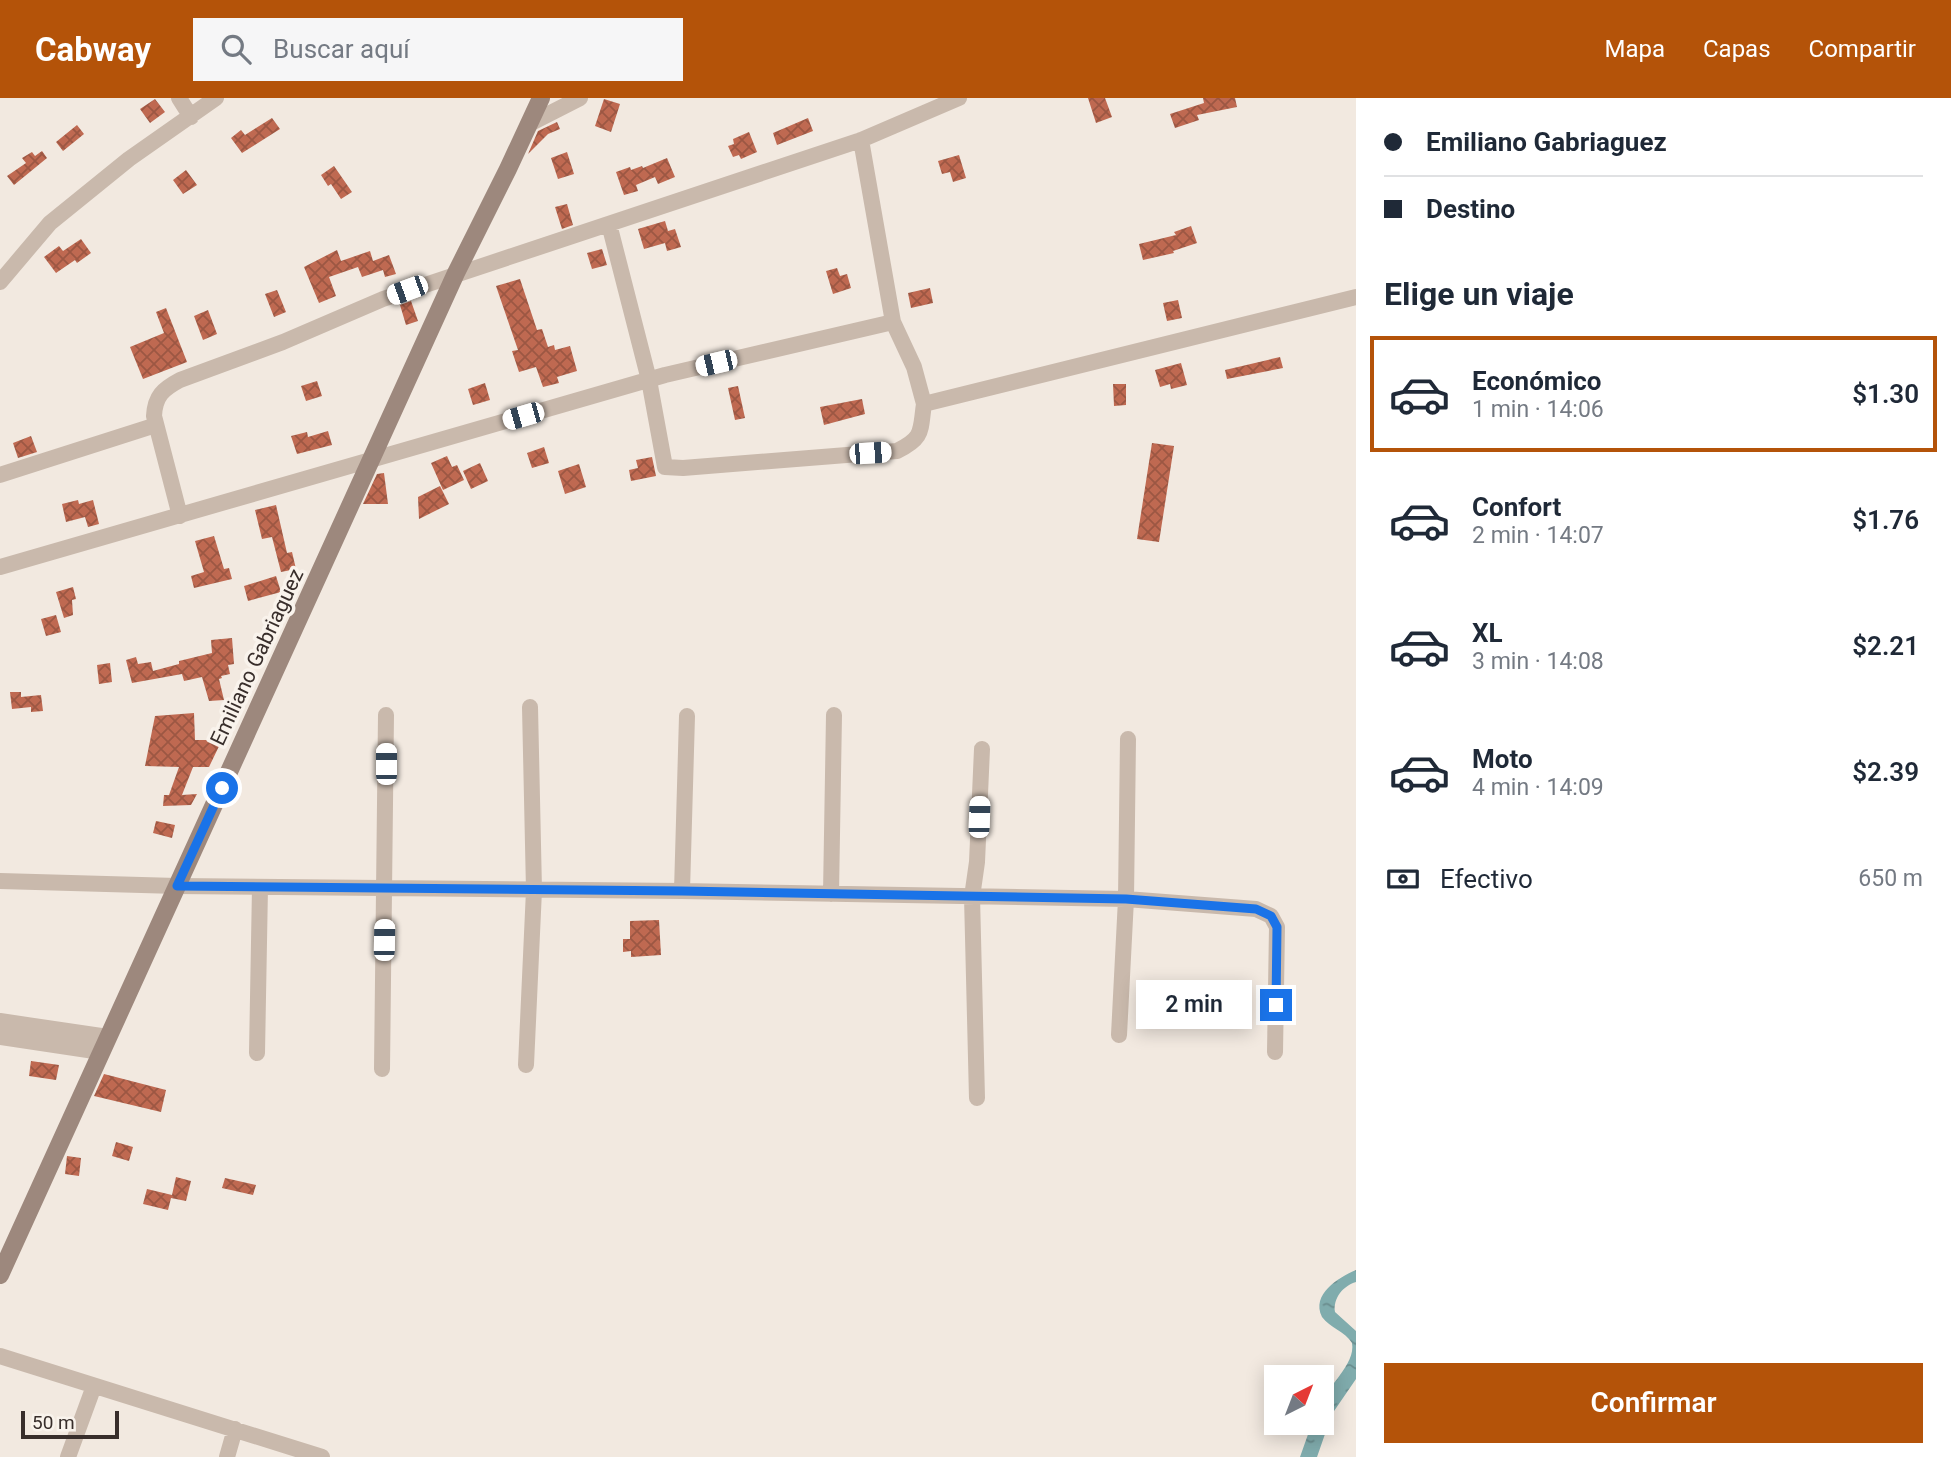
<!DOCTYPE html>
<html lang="es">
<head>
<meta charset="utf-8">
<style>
	:root { --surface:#fff; --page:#f6f6f7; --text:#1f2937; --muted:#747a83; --line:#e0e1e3; --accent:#b45309 }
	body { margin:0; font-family:Roboto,sans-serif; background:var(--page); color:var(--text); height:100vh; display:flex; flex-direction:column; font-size:26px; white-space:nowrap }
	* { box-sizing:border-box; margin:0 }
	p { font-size:23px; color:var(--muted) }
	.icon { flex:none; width:38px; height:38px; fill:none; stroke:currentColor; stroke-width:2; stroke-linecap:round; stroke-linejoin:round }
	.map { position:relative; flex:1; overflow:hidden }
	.side { display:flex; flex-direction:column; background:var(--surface); width:595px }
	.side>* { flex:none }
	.top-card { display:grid; align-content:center; height:154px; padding:0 28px; background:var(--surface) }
	.needle { width:46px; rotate:42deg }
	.tools { position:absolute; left:1264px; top:1267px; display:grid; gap:14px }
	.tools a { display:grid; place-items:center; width:70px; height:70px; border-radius:0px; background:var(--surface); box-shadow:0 4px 18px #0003; font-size:35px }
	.scale { position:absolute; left:21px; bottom:18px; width:98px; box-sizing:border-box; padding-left:7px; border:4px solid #382e2b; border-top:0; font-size:19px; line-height:24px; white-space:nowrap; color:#382e2b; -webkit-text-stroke:5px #f9f3ec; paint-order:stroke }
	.end { position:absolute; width:32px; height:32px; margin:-16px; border:9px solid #1a73e8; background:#fff; box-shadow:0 0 0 4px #fff }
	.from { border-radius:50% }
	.bubble { position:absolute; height:49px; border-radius:0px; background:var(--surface); box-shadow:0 4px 18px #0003; font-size:23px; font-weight:600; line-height:49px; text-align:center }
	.car { position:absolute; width:21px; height:42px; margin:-21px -10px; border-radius:9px; box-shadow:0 0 5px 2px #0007; background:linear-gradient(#fff 24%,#345 0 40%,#fff 0 76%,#345 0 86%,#fff 0) }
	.top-card b { display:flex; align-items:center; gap:24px; height:66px; font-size:26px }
	.top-card b+b { border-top:2px solid var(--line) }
	.top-card i { width:18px; height:18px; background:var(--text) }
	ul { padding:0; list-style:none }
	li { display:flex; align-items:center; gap:21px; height:116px; margin:0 14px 10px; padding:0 14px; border:4px solid transparent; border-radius:0px }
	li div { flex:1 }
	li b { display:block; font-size:26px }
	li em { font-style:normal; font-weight:600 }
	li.current { border-color:var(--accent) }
	li>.icon { width:63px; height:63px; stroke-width:1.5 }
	h2 { padding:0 28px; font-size:32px; line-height:84px }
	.pay { display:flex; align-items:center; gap:18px; height:77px; padding:0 28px; font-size:26px }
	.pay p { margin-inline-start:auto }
	.button { display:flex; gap:14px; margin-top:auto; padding:14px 28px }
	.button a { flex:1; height:80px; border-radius:0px; background:var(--accent); color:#fff; font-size:28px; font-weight:600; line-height:80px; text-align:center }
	header { display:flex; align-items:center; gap:42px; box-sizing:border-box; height:98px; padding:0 35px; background:var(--accent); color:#fff }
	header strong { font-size:33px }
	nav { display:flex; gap:38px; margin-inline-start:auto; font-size:24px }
	.search { width:490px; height:63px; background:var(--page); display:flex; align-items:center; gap:18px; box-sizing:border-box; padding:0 24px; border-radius:0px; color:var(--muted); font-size:26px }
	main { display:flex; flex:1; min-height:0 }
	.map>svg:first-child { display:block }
	.water { fill:url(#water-ripples) }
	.building { fill:url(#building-cross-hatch) }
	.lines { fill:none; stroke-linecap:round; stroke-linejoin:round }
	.street { stroke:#c9b9ac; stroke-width:16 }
	.secondary { stroke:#9d887d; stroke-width:18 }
	.route { stroke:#1a73e8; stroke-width:9 }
	.labels { text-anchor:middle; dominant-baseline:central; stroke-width:7; stroke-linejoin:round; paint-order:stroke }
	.street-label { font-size:21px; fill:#382e2b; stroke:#f9f3ec }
</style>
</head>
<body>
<header>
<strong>Cabway</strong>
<div class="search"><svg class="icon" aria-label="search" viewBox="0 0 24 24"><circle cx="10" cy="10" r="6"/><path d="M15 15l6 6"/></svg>Buscar aquí</div>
<nav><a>Mapa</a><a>Capas</a><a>Compartir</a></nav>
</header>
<main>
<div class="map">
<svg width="1356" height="1359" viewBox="0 0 1356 1359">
	<defs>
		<pattern id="water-ripples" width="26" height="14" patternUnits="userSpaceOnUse" patternTransform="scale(1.75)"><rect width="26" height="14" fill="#80acad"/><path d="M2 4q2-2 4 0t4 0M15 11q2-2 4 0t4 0" fill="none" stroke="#6a8c8d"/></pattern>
		<pattern id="building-cross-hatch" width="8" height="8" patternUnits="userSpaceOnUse" patternTransform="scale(1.75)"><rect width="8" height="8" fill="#bf6951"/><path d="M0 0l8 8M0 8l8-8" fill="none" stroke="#9c5743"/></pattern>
	</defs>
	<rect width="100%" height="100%" fill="#f2e9e0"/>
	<path class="water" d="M1356,1172V1184C1343,1188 1333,1200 1335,1214L1356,1233V1281L1332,1316L1317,1359H1300L1312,1325H1321C1321,1320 1320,1313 1321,1308C1326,1288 1356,1267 1352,1245C1345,1233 1330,1230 1322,1219C1311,1196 1338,1180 1356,1172Z"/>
	<path class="building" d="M1088,0H1105L1112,19L1096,25Z
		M1203,0H1235L1237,9L1197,17L1199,22L1175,30L1170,16L1204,5Z
		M155,1L165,14L150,25L140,11Z
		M604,1L620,6L611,34L595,28Z
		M272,20L280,31L242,55L231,40L241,32L245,37Z
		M808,20L813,33L777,47L773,35Z
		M557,24L560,31L548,36L528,56L538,33Z
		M77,27L84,36L63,53L56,44Z
		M749,34L757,54L741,61L739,57L733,59L728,48L734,46L733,41Z
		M42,53L47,60L14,87L7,78L26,65L22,60L32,54L35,58Z
		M567,54L574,76L558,81L551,60Z
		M959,57L966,80L953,84L950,74L942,76L938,63Z
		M667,60L675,79L658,86L655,79L636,87L638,93L624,97L616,74L630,69L631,72L642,68L643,70Z
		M334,68L352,94L341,101L331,86L328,88L321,77Z
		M186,72L197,87L183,96L173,82Z
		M567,106L573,127L562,131L555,109Z
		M665,123L668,133L675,131L681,149L667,153L665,145L644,151L638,131Z
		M1191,128L1197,145L1173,153L1174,155L1143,162L1139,146L1176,137L1174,134Z
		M81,141L91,155L77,165L75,162L56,175L44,159L59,148L63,153Z
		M602,151L607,167L592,171L587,155Z
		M337,152L341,163L370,153L373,163L389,157L396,176L385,179L383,172L362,179L358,169L329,179L336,198L319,205L304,169Z
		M837,170L840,178L847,176L851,190L833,196L826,173Z
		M520,181L537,232L542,231L548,249L554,247L555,252L570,248L577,273L557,279L559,285L543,289L536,269L519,274L512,253L518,252L496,188Z
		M930,190L933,205L911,210L908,195Z
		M277,192L286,214L274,219L265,196Z
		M1178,202L1182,220L1167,223L1163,205Z
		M411,203L418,223L406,227L400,207Z
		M166,210L187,264L143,281L130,249L164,235L156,214Z
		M208,212L217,236L203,242L194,218Z
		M1280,259L1283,270L1227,281L1225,272Z
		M1181,265L1187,287L1171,291L1170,286L1160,289L1155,272Z
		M317,283L322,298L306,303L301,288Z
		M485,285L490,302L473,307L468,291Z
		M1113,286H1126V307L1114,308Z
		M738,288L745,320L735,322L728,290Z
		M862,301L865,316L824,327L820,309Z
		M328,333L332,347L297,356L291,338L307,334L308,339Z
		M31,338L37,354L18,360L13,345Z
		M1152,345L1174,348L1159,444L1137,441Z
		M544,349L549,365L532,370L527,355Z
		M447,358L452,369L457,367L464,382L443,392L431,365Z
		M652,359L656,378L631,383L629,372L638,370L636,362Z
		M480,365L488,383L471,391L463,373Z
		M579,366L586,389L565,396L558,373Z
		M384,375L388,406H363L377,376Z
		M440,388L449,406L419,421L418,399Z
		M78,402L79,406L93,402L99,426L88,429L85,419L66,424L62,406Z
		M276,407L287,455L292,454L296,471L281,474L272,439L262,441L255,412Z
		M214,438L224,471L229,470L232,481L194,490L191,478L204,474L195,443Z
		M276,478L281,494L248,503L244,488Z
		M73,489L76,501L72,502L73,517L64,520L56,494Z
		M56,517L61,534L46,538L41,521Z
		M232,540L234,566L228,567L230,576L221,578L222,580L219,581L224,602L209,603L202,579L184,583L182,576L132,585L126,562L136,559L138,566L151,564L153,573L179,566V563L212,555L211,542Z
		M110,565L112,584L99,586L97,567Z
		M10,594H21V599L41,597L43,613L31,614V609L12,611Z
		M194,615L195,642H222L209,669H193L182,697L197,696L191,707L163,708L164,697H169L179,669L145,668L155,618Z
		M156,723L175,727L172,740L153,735Z
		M659,822L661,857L631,859V853L623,854V841H630V823Z
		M31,963L59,967L56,982L29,978Z
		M104,976L166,992L161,1014L94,998Z
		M116,1044L133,1049L129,1063L112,1058Z
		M67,1058L81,1060L79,1078L65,1076Z
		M176,1079L191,1083L186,1103L171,1100L168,1112L143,1106L147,1091L172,1097Z
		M225,1080L256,1087L253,1097L222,1090Z"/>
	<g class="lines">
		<path class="street" d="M179,0L191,19
			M529,26L580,0
			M861,42L893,224L914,269L924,306L1356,199
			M609,126L649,282L665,369L683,370L897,353C924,340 920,333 924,306
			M0,184L50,125L129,61L216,0
			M0,377L156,327
			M180,418L154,318C155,298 163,291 180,282L283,244L383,201L861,42L959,0
			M0,469L665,277L893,224
			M0,783L177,788L682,793L1126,801L1256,811L1271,818L1277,829L1275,954
			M682,793L687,618
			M831,796L834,617
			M0,923L108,939
			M1119,937L1126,801L1128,641
			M0,939L101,954
			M257,955L260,789
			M526,967L534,792L530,609
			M382,971L386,617
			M977,1000L972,799L977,764L982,651
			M0,1258L322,1359
			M68,1359L94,1288
			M227,1359L235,1331"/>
		<path class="secondary" d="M0,1177L456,175L508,71L541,0"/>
	</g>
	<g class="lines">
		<path class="route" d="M222,690L177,788L682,793L1126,801L1256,811L1271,818L1277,829L1276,907"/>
	</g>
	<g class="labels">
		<g class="street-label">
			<text transform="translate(257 559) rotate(-65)">Emiliano Gabriaguez</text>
		</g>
	</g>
</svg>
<div class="tools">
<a><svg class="needle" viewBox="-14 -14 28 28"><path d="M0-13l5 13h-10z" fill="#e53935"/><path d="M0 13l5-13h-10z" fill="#747a83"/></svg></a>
</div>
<div class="scale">50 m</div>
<i class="end from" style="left:222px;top:690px"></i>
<i class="end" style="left:1276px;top:907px"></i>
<div class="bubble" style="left:1136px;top:882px;width:116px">2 min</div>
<i class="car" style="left:407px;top:192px;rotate:250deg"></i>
<i class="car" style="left:716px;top:265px;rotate:257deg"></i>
<i class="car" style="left:523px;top:318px;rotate:254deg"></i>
<i class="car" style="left:870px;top:355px;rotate:86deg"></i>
<i class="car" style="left:386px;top:666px;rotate:0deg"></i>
<i class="car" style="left:979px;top:719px;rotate:2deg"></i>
<i class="car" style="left:384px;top:842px;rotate:1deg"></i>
</div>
<section class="side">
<div class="top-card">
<b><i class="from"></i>Emiliano Gabriaguez</b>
<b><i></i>Destino</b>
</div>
<h2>Elige un viaje</h2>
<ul>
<li class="current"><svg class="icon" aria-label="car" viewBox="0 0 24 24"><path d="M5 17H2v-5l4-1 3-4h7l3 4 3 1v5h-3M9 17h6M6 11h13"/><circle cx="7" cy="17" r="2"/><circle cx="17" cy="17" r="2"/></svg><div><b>Económico</b><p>1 min · 14:06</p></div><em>$1.30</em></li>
<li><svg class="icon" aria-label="car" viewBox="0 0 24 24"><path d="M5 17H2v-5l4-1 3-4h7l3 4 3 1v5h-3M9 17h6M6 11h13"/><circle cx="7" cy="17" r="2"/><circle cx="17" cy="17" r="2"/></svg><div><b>Confort</b><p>2 min · 14:07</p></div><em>$1.76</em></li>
<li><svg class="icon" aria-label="car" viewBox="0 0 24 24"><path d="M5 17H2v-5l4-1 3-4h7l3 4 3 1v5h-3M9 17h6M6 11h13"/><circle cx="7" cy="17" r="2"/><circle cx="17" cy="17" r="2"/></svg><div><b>XL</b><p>3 min · 14:08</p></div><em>$2.21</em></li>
<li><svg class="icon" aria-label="car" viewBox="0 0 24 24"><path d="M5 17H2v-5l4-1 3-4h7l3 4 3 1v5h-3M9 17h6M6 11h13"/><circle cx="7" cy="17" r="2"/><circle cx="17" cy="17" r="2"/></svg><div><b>Moto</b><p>4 min · 14:09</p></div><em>$2.39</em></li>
</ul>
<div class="pay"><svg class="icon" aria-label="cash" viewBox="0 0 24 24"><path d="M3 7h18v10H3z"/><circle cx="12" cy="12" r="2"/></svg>Efectivo<p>650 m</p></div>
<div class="button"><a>Confirmar</a></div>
</section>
</main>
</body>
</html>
